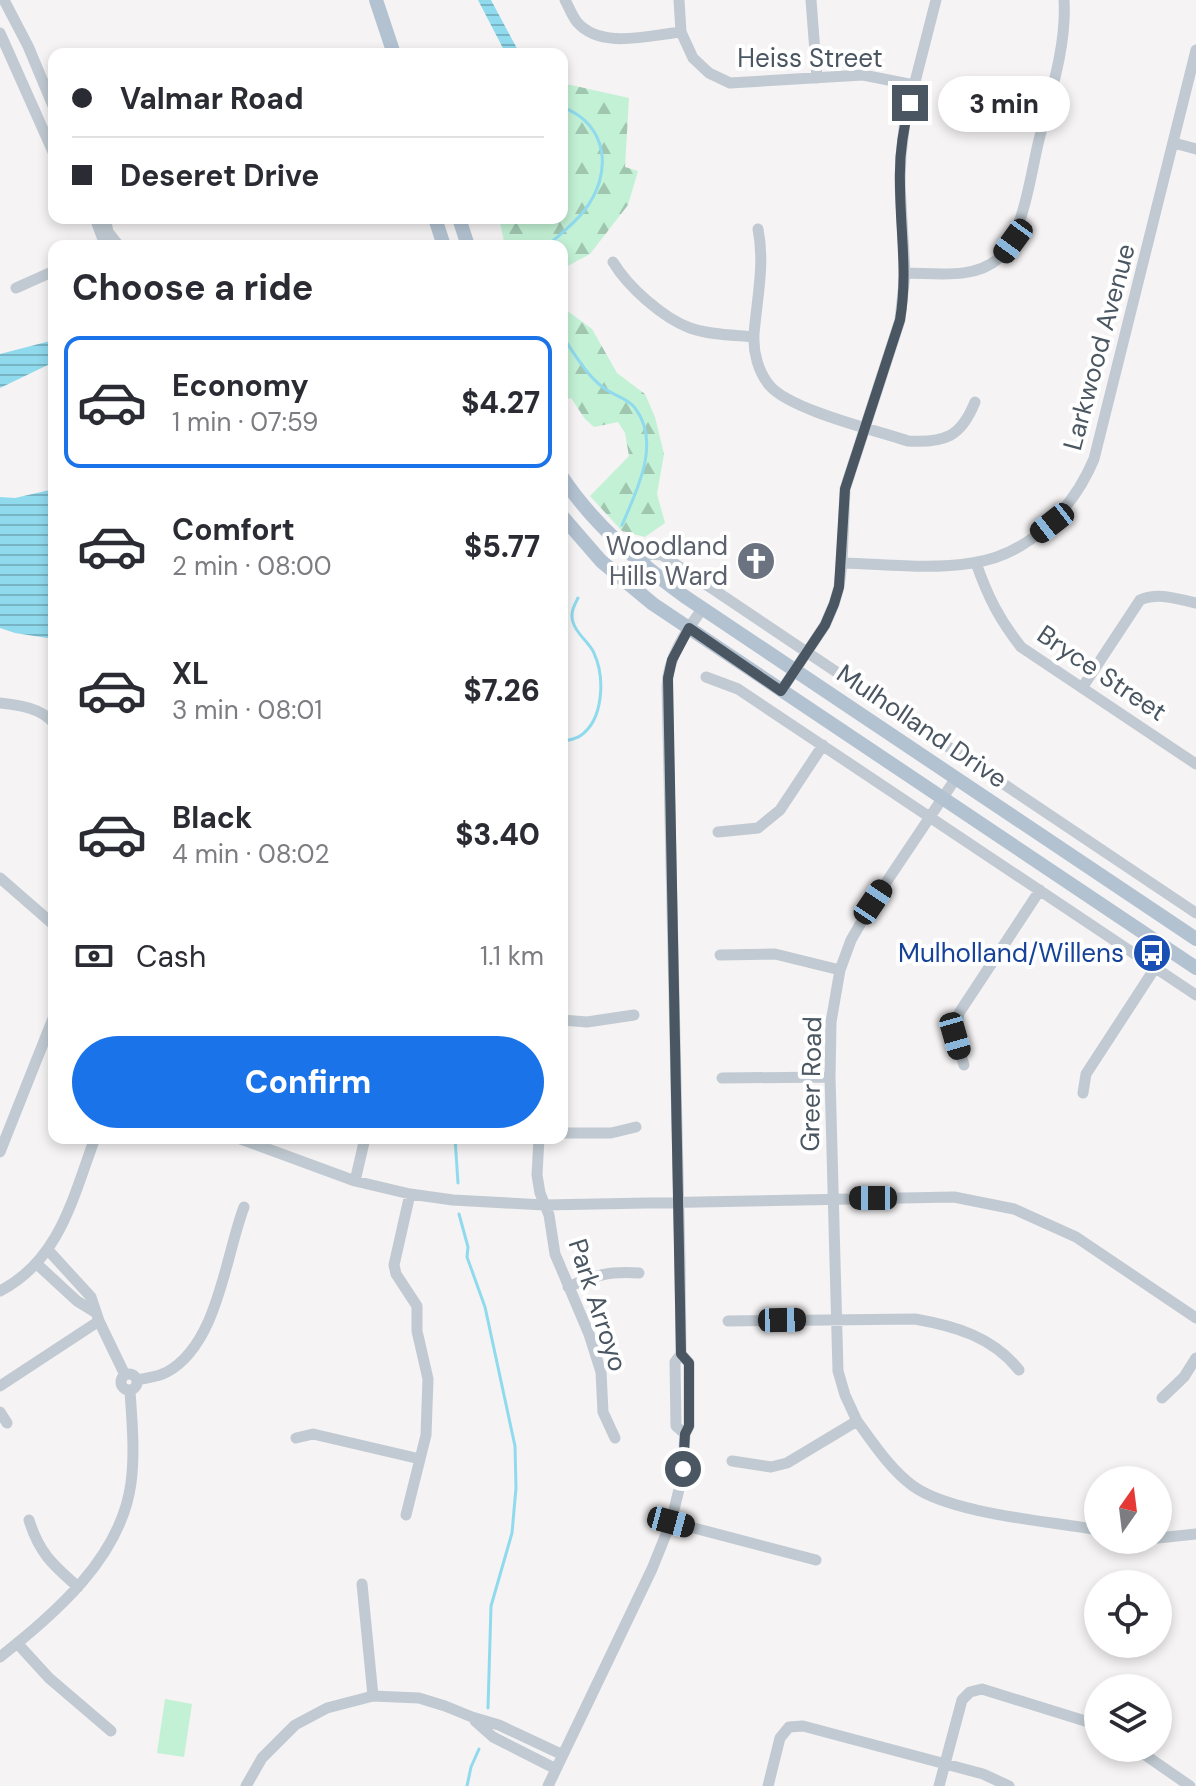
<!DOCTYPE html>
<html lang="en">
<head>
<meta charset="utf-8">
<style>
	:root { --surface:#fff; --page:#f7f7f7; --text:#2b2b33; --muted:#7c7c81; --line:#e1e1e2; --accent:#1a73e8 }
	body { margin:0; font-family:"DM Sans",sans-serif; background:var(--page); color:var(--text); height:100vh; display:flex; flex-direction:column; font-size:30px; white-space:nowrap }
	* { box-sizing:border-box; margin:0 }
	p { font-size:26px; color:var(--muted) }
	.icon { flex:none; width:44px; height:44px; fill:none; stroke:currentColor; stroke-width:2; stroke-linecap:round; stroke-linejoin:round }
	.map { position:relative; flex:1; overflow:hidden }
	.drawer { position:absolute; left:48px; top:240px; width:520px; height:904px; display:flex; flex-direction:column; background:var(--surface); border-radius:16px; box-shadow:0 4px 12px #0003 }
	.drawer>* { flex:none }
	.top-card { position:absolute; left:48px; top:48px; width:520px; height:176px; border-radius:16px; box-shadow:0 4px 12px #0003; display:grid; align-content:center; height:176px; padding:0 24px; background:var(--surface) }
	.needle { width:52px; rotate:14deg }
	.fabs { position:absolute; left:1084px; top:1466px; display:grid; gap:16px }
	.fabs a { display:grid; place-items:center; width:88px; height:88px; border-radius:50%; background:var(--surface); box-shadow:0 4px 12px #0003; font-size:40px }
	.end { position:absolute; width:36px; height:36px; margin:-18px; border:10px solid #4a5661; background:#fff; box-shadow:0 0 0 4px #fff }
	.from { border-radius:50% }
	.bubble { position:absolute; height:56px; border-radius:28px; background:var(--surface); box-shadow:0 4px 12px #0003; font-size:26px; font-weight:800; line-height:56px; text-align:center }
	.car { position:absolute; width:24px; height:48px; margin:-24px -12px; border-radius:10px; box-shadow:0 0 6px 2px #0007; background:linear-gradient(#222 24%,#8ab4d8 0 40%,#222 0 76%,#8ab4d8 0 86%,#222 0) }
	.top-card b { display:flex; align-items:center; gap:28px; height:76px; font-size:30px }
	.top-card b+b { border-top:2px solid var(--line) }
	.top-card i { width:20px; height:20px; background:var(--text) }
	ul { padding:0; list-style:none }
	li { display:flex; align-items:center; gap:24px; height:132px; margin:0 16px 12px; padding:0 8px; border:4px solid transparent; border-radius:16px }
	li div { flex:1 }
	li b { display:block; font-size:30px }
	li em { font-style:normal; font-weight:800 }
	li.on { border-color:var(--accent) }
	li>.icon { width:72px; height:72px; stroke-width:1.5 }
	h2 { padding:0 24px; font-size:36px; line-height:96px }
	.pay { display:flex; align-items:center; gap:20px; height:88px; padding:0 24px; font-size:30px }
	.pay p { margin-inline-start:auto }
	.cta { display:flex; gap:16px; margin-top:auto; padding:16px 24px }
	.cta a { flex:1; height:92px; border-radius:48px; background:var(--accent); color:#fff; font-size:32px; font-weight:800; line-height:92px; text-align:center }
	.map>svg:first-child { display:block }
	.forest { fill:url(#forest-firs) }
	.garden { fill:#c3f1d5 }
	.water { fill:url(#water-rules) }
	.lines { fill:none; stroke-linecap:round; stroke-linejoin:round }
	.stream { stroke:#90daee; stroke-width:3 }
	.minor { stroke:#c1cad2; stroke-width:11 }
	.major { stroke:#b3c2d1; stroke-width:14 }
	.route { stroke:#4a5661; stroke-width:10 }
	.labels { text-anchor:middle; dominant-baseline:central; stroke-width:8; stroke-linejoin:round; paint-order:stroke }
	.street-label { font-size:26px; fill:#4a5661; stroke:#fff }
	.worship-label { font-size:26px; fill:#5b616d; stroke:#fff; text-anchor:end }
	.transit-label { font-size:26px; fill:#164399; stroke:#fff; text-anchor:end }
</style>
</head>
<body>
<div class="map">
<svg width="1196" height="1786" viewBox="0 0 1196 1786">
	<defs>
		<pattern id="forest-firs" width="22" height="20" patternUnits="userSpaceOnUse" patternTransform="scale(2)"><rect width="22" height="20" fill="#c3f1d5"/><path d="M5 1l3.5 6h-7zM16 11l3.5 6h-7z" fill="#a0c6b0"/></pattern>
		<pattern id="water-rules" width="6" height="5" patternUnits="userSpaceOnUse" patternTransform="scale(2)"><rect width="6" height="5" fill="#90daee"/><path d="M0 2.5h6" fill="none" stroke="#78b4c4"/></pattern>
	</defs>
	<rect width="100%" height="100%" fill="#f5f3f3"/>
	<path class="forest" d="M562,83L629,98L625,167L638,171L628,205L590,254L562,269V246H505L499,218H562Z
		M562,307L592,329L617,373L645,394L655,417L664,454L657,494L665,523L645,537L622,531L590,496L629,456L625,433L618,422L594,427L585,419L571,398L562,401Z"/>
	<path class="garden" d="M165,1699L192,1704L184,1757L157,1753Z"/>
	<path class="water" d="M478,0H491L520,54H506Z
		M54,340V362L0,388V354Z
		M54,489V639L15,633L0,628V497L15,498Z"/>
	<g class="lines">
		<path class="stream" d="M547,246C559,235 574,224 584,211C613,174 609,124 562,107
			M562,336C575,354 586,375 604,388C614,396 628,398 635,408C662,443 636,492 622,525
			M562,742C567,740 576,739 580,736C604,720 605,677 594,653C589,642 576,634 573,622C570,613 574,606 578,598
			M455,1138L458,1183
			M459,1214L468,1247L467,1257L485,1307L515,1446L516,1488L512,1533L491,1606L488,1708
			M467,1786L471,1767L479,1749"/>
		<path class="minor" d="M4,0L28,46L54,108
			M565,0C569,7 572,16 577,22C601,50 650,35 681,32
			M679,0L681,32L693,58L709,73L730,83L863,75L914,85
			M811,0L817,78
			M0,33L54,154
			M1174,143L1196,149
			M95,218L104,242L100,246
			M105,218L108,232L119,246
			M758,229C765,264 757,298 754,334C753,352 758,372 770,386C791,410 875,430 908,441C945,443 961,437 975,402
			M613,262C628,287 663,318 690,328C710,335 733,335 754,337
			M905,273C936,273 974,280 999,258C1005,254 1010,245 1013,238C1026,209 1031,175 1038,144C1049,98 1067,47 1064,0
			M16,288L54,271
			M639,562L650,554L662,555L1196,913
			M842,563C885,564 929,570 972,563C1029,555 1073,509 1094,459L1196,50
			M976,563C988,597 999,619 1021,647L1196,764
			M706,677L738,689L1196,995
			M1082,688L1140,600C1159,592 1177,599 1196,603
			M781,691L825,625L834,604L839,587L842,563L845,489L900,320L905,273L900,184L901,155L905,121L936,0
			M0,703C18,705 43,708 54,724
			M718,832L758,828L780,810L823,745
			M0,878L54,925
			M720,955L775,954L840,970
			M562,1020L587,1022L634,1015
			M964,1065L955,1036L959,1013L1040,890
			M722,1078L830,1077
			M1083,1093L1086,1074L1155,968
			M562,1133H611L636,1127
			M238,1138L355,1181L410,1194L453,1200L544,1205L954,1197L1014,1209L1076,1237L1196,1318
			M539,1138L537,1175L540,1193L549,1215L555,1254L589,1334L601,1372L603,1412L615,1438
			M0,1152L54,1016
			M355,1181L365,1138
			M48,1250L91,1297L99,1321L125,1375
			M38,1265L77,1301L95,1312
			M568,1287C595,1275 609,1271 639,1273
			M0,1291C60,1260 73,1197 95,1138
			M728,1321L915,1319C955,1326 993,1337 1019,1370
			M121 1382a8 8 0 1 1 16 0a8 8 0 1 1-16 0Z
			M137,1380C146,1378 158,1377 167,1372C218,1344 225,1257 244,1207
			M0,1386L99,1321
			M1162,1398L1184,1377L1196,1358
			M0,1412L7,1423
			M857,1421L845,1395L838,1371L830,1077L831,1022L840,970L851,940L873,902L956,778
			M685,1434L676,1426L675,1362L681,1354L680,1260L667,686C668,657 686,631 703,608
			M296,1438L313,1434L420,1459
			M732,1461L771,1467L787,1463L857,1421C874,1444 890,1469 913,1486C952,1514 1049,1521 1098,1530
			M406,1515L426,1435L428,1379L417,1331V1306L396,1274L394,1265L410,1194
			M29,1520C39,1553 53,1565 78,1587
			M671,1522L816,1560
			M1158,1538L1196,1534
			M362,1584L373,1696
			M17,1643L49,1678L111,1731
			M0,1657C55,1613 121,1558 131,1483C135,1453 132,1421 130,1391
			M475,1721L493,1737L556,1769
			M1135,1748L1190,1786
			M246,1786L262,1758L295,1725L327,1708L373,1696L419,1698L445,1706L472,1717L499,1725L563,1755
			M548,1786L652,1569L671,1522L682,1477L685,1434L689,1426V1363L681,1354
			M768,1786L780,1738L789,1727L803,1726L983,1774L1009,1786
			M939,1786L962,1700L970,1692L982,1689L1098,1725"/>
		<path class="major" d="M376,0L394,54
			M435,218L444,246
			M459,218L468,246
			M562,477C594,525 637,561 684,596L1196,939
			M562,516L601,561L653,604L1196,968"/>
	</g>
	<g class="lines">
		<path class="route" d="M683,1469L685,1434L689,1426V1363L681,1354L668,678L672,660L689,628L781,691L825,625L834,604L839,587L845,489L900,320C908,274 900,230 900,183C899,156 903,129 910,103"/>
	</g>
	<defs>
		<g id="church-disc" transform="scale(2)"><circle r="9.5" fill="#6b7280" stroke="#fff"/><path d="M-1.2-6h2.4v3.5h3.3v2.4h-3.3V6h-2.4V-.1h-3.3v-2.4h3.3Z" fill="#fff"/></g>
		<g id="bus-disc" transform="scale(2)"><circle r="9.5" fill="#1a4fb4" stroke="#fff"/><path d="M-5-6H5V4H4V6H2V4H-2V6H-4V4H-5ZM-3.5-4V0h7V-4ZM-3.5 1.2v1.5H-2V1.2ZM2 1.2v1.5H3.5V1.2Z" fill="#fff"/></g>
	</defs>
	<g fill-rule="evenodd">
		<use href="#church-disc" x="756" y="561"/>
		<use href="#bus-disc" x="1152" y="953"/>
	</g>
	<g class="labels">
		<g class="street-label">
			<text x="810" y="58">Heiss Street</text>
			<text transform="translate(1099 347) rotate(-75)">Larkwood Avenue</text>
			<text transform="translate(1102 673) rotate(34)">Bryce Street</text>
			<text transform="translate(922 726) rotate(34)">Mulholland Drive</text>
			<text transform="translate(811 1084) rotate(-89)">Greer Road</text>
			<text transform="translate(598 1305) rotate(72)">Park Arroyo</text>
		</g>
		<g class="worship-label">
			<text x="728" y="546">Woodland<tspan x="728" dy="30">Hills Ward</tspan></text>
		</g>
		<g class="transit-label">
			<text x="1124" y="953">Mulholland/Willens</text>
		</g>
	</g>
</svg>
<div class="fabs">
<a><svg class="needle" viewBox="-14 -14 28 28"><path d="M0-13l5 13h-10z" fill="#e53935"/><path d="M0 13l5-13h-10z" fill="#7c7c81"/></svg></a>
<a><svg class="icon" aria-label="locate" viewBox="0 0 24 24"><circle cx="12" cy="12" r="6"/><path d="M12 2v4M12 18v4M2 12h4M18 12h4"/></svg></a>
<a><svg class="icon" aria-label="layers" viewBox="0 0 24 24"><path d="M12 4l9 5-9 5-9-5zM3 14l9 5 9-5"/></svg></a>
</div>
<i class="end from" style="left:683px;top:1469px"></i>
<i class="end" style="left:910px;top:103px"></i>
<div class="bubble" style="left:938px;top:76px;width:132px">3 min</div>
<i class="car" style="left:1013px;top:241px;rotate:216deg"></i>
<i class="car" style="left:1052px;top:523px;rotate:232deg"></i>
<i class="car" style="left:873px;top:902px;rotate:34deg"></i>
<i class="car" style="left:955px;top:1036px;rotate:164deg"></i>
<i class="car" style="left:873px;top:1198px;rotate:270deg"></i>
<i class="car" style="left:782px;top:1320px;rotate:89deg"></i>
<i class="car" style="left:671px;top:1522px;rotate:105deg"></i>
<div class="top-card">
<b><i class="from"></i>Valmar Road</b>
<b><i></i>Deseret Drive</b>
</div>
<section class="drawer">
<h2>Choose a ride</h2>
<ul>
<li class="on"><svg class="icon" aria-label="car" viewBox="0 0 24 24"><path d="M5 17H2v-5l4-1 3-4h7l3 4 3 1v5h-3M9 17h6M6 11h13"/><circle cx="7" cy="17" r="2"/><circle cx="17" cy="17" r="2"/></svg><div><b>Economy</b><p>1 min · 07:59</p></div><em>$4.27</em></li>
<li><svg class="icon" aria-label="car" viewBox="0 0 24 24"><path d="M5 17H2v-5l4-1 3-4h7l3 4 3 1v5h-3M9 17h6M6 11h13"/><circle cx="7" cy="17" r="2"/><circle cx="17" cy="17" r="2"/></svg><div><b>Comfort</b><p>2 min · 08:00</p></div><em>$5.77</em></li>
<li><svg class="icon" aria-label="car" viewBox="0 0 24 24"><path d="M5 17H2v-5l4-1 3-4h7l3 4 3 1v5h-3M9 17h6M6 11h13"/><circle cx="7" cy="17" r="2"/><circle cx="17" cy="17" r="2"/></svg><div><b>XL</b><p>3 min · 08:01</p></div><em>$7.26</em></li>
<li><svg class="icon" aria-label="car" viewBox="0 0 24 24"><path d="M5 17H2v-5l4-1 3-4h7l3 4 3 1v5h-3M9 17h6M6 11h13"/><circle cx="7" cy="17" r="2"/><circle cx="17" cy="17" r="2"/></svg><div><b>Black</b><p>4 min · 08:02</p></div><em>$3.40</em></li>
</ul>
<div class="pay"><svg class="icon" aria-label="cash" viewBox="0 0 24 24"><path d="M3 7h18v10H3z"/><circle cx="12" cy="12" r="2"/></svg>Cash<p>1.1 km</p></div>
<div class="cta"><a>Confirm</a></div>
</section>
</div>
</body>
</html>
